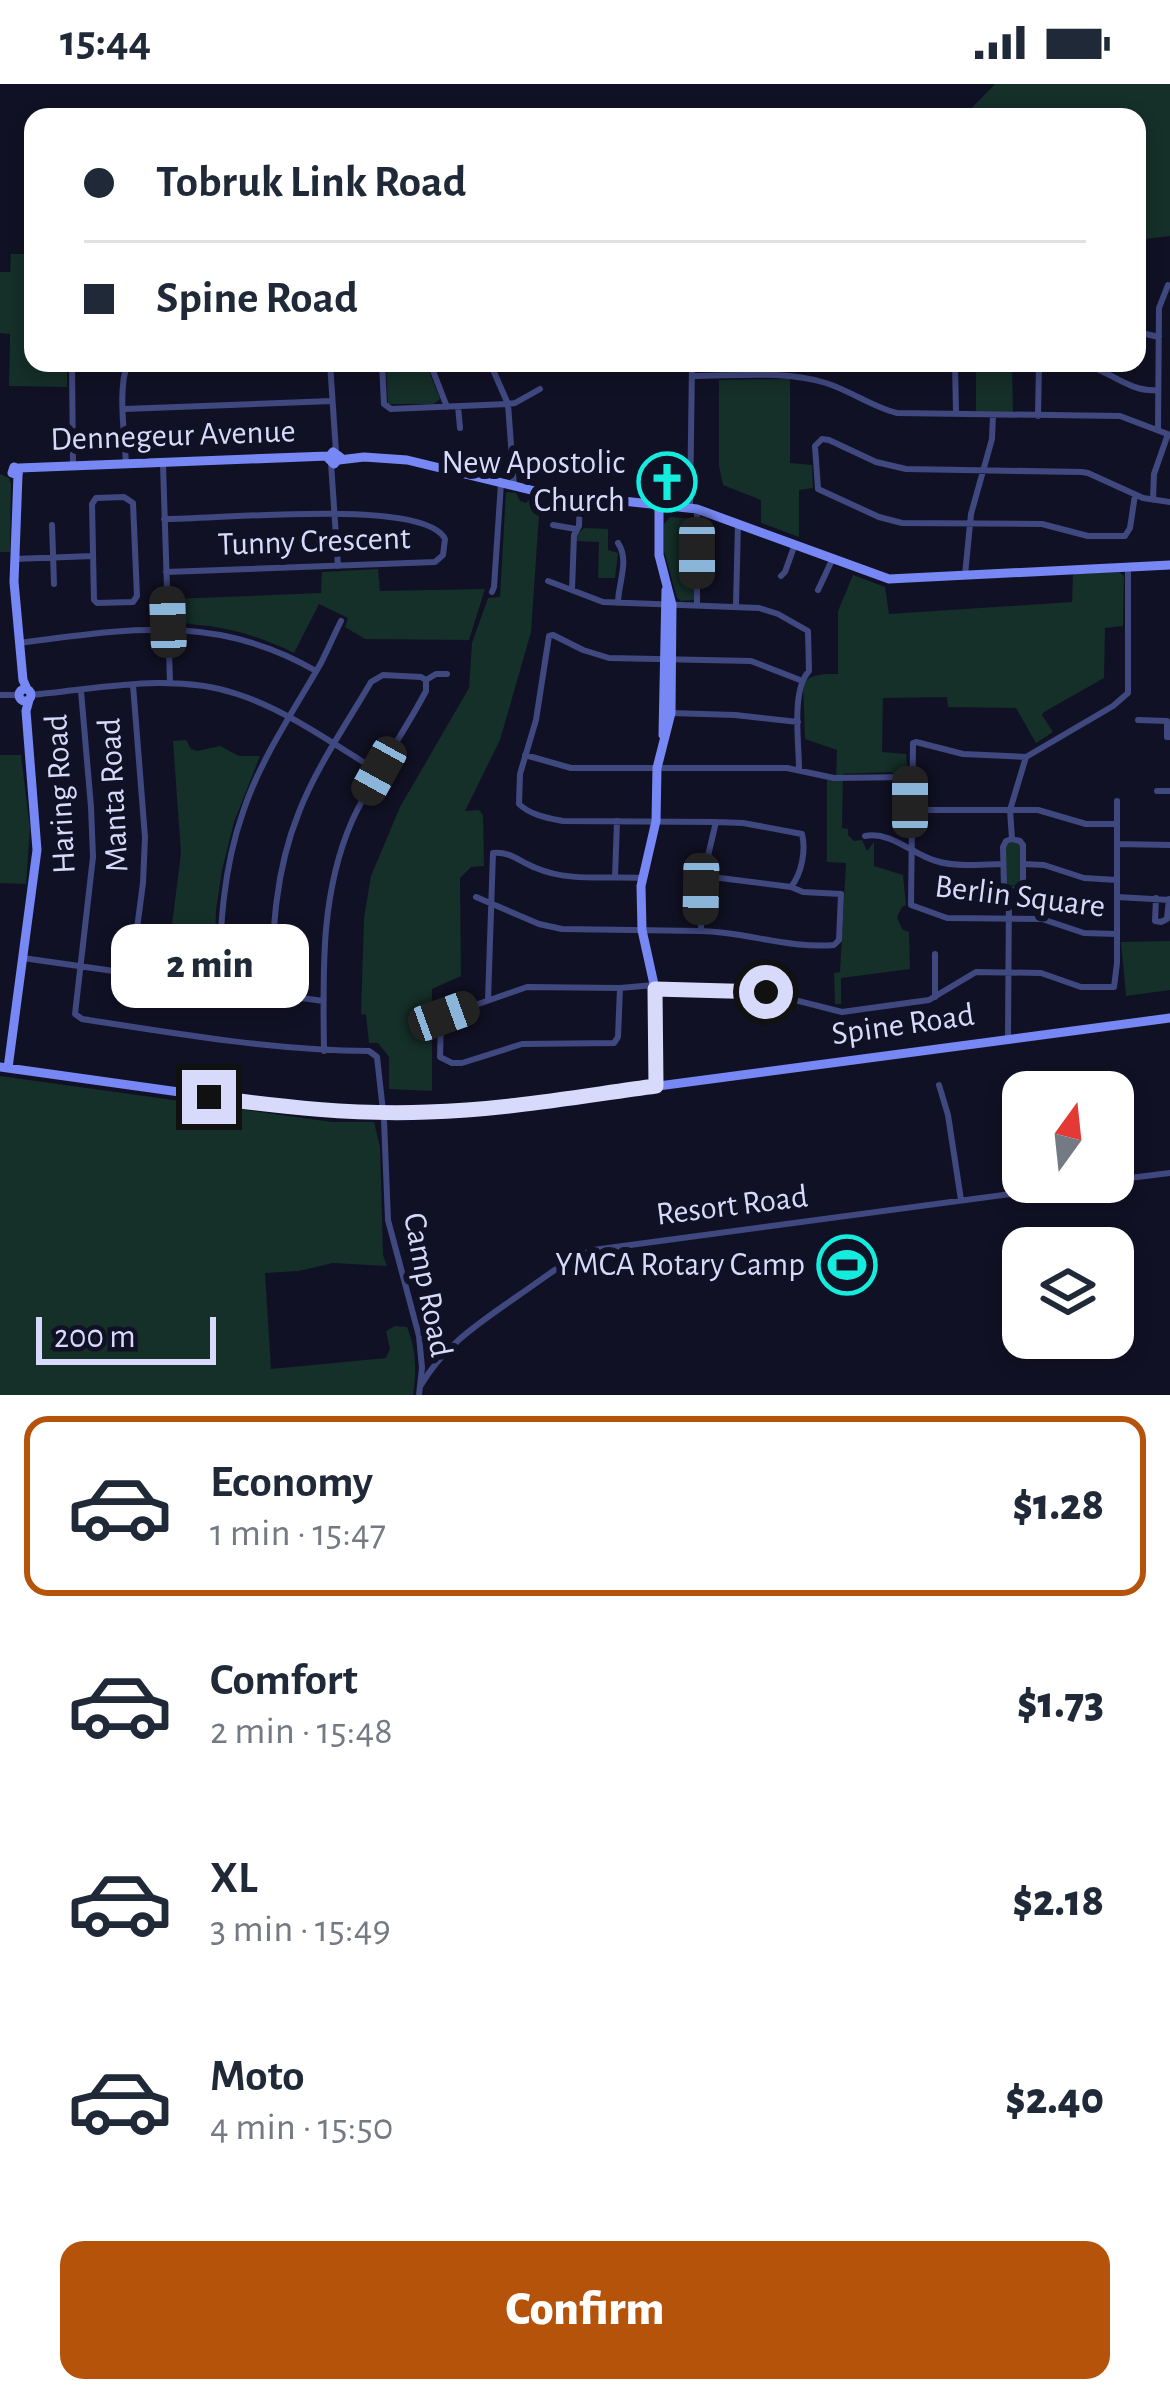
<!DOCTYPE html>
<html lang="en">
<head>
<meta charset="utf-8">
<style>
	:root { --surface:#fff; --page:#f6f6f7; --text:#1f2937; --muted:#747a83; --line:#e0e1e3; --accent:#b45309 }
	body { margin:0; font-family:"Alegreya Sans",sans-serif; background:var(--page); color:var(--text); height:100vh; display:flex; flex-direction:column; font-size:45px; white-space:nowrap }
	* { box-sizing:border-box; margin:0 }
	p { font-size:39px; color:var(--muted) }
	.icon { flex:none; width:66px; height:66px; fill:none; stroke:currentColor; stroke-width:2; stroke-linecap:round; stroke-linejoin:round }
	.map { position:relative; height:1311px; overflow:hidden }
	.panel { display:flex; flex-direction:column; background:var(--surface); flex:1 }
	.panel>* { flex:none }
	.hud { position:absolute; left:24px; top:24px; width:1122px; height:264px; border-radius:24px; box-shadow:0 6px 18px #0003; display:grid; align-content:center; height:264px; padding:0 60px; background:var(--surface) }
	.needle { width:78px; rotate:15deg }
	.fabs { position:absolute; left:1002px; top:987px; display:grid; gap:24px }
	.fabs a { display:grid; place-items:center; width:132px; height:132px; border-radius:24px; background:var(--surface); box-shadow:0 6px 18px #0003; font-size:60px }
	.scale { position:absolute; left:36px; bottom:30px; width:180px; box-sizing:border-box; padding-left:12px; border:6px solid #d8dafc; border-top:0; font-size:33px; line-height:42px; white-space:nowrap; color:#d8dafc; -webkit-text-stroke:9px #111125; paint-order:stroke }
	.end { position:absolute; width:54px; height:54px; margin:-27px; border:15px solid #d8dafc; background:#111; box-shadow:0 0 0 6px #111 }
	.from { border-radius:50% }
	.bubble { position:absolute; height:84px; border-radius:24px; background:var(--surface); box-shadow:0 6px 18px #0003; font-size:39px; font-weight:800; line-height:84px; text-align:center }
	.car { position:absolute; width:36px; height:72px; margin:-36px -18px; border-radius:15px; box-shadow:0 0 9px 3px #0007; background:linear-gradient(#222 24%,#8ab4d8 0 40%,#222 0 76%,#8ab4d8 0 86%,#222 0) }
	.hud b { display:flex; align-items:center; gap:42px; height:114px; font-size:45px }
	.hud b+b { border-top:3px solid var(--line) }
	.hud i { width:30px; height:30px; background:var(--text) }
	ul { padding:21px 0 0; list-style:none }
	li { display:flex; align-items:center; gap:36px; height:180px; margin:0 24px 18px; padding:0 36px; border:6px solid transparent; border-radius:24px }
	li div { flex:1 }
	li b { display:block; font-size:45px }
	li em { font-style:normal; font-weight:800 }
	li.current { border-color:var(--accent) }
	li>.icon { width:108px; height:108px; stroke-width:1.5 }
	.primary-button { display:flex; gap:24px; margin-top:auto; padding:24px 60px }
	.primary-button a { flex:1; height:138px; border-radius:24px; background:var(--accent); color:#fff; font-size:48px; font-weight:800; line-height:138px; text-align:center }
	.status { display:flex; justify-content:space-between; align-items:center; height:84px; padding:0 60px; background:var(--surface); direction:ltr }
	.status svg { height:33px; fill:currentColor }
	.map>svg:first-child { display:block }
	.green { fill:#152f29 }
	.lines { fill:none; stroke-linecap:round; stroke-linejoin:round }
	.street { stroke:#404880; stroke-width:6 }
	.secondary { stroke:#7788f4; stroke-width:9 }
	.route { stroke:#d8dafc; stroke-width:15 }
	.labels { text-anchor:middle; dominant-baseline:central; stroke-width:12; stroke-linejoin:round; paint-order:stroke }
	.street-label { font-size:33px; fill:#d8dafc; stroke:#111125 }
	.poi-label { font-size:33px; fill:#d8dafc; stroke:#111125; text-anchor:end }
</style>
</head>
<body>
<div class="status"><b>15:44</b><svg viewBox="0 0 49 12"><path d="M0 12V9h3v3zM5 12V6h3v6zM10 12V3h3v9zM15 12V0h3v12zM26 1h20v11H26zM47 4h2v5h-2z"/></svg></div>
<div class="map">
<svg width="1170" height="1311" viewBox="0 0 1170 1311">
	<rect width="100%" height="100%" fill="#111125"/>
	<path class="green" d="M995,0H1170V152L1137,156V33H963Z
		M11,170H33V279H67V303L9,302L10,250L0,249V188H10Z
		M390,279L426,280L440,315L433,320H388L386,283Z
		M976,279H1012L1013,328H976Z
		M790,295V379L812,381L813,404L799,406V453L761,439V416L723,401L719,382V296Z
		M0,390L9,394L11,400L10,468H0Z
		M506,408L516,409L520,417L526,419L531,414L540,416L531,548L500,656L465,727L479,726L483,731L484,782L471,783L460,794L461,892L432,905V1007L389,1005V973L378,959H369L366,931L361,930L364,834L371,792L400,723L469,604L472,559L488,514L500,513Z
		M670,433L695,435L694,516L681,517L677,514L664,467V440Z
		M584,444L608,445V466L618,469L615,494H598L599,458L576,457L577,450Z
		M378,485L380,507L485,505L469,556L365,555L345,543L348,534L319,520L294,569C267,556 239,546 209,542C195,540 183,542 174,532L173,515L321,509L322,488Z
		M1119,488L1124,492L1123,542L1105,544L1104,594L1044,628L1042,631L1053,648L1036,659L1016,624L948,623L947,613L883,614L882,668L906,670L908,689L899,692L891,688L843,690L842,744L848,745V751L854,757L862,756L867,767L874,758V782L903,791L906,821L902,823L897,833L902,845L909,848L910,885L841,894V920H835L834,889L840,888L846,779L827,778V696L836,695L837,666L805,655L803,599C813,589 825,590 838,590V527L853,491L885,503L889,530L1072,518L1073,490Z
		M186,656L191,665L197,667L220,662L239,672H260L234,738L222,786L216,826L214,892L205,896L166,889L181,769L173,657Z
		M0,671H21L30,744L26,800L0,799Z
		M1012,758L1020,759V802L1006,801V760Z
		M1170,857V906L1126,912L1121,858Z
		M0,992L332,1038H374L380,1063L383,1171L387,1182L333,1179L299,1187L265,1189L271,1285L386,1274L390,1265L386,1247L395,1242L407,1243C416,1265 417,1287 413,1311H0Z"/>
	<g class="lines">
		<path class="street" d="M1137,248L1159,253
			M72,279L73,383
			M330,279L336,368
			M382,279L384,320L391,325L508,320L515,319L540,305
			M430,279L447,323
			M490,279L508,320L514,402
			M955,279L956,329
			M1082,279C1108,286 1130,309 1158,306
			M692,292C736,292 784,286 826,299C851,307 872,323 897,329L1120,332L1170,351
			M458,322L460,344
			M124,325L332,317
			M1038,332L1039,279
			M1158,344L1159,224L1168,201
			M331,379L338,482
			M163,380L170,598
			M126,381C125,352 117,304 128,279
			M1135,411L1130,444L1125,452H1088L1042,440L902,439L879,433L818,405L815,362L822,355L829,356L876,378L906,385L1082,388L1088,389L1143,414L1170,418
			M124,413L133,419L137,512L133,518L97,519L94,516L92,420L96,414Z
			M1153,416L1154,390L1168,350
			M690,424L692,279
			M164,435C213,436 424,413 445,455L443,471L435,478L166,488
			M52,441L54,500
			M553,441L576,445
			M618,459C630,477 618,499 618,519
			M15,475L93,472
			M965,491L971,430L992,355L993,331
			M781,492L785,488L795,460
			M548,497L603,518L759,524L778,530L808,547L809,587C791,606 799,658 799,685
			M572,506L574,451L579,442L580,412
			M818,506L833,474
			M492,508L494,503L501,399
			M736,520L738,439
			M697,521V425
			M19,559C128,545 217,529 316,587
			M426,596L436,590H447
			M81,607L91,723L93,773L75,930L82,935C178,950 272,966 369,967L377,973L384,1036L388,1136L419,1252L422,1284L419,1311
			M0,611H18
			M31,611C99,605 171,588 237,610C287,626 333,660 378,687
			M671,629L735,631L798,638
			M1138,636L1167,637V653H1170
			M525,671L571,684H787L834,694L911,693
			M1026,673L963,670L916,658L913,659L911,821L947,834L1042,835L1084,849L1117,850
			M1157,707H1170
			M911,726H1038L1086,740H1117
			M716,738L743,739L802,750C806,766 802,789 791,803
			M865,752C891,747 912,770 936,777C956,783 981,781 1003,780
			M1012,755L1010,726L1026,673L1113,622L1128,609V483
			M1012,755L1020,757L1023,761V800L1020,805L1009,806L1004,802L1003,763L1006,757Z
			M1117,760L1170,761
			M1023,780L1044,781L1084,794L1117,796
			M615,793L617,737
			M476,813L539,840L562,845L701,847L702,797L716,738L563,737C548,734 530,731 519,720L520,690L536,636L549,552L553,551L583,566L609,574L751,577L800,596
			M1117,813L1170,816
			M1156,814L1155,837L1161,838L1167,835L1169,815
			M701,847C746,848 790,865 834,861L839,856L841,810L803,808L791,803L704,792
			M23,874L323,917
			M131,890L143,799L145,753L133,601
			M219,902C220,843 223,785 243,728C261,674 293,628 321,579C328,565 334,551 341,537
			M620,904L618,953L614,959L522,960L462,979H452L440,973L441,933L527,903L620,904L654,901
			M655,905L759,907L842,928L929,916L976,888L1041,889L1081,903H1114L1117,879V717
			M272,910C272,848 275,787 299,728C317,682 346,641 371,598L383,591L421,593L426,596V607C403,651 373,691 352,737C320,810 323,889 324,967
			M935,913V870
			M488,916L493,769C510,767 520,778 536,784C568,798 607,792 641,794
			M1008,954L1009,806
			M939,1001L948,1031L961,1116
			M1113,1096L1170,1089
			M421,1301C445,1260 481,1238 519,1211C543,1195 565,1176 593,1166L1100,1098"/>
		<path class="secondary" d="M333,368L340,373L334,380L328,374Z
			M339,376L364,373L407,376L539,408L697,425L889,495L1170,481
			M14,383L19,385L18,391L12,389Z
			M19,384L328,372
			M18,391L14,498L23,596L27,605
			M19 611a6 6 0 1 1 12 0a6 6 0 1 1-12 0Z
			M663,651L666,506
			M0,983L293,1024L427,1028L568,1014L1170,934
			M8,984L37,766L26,627L29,616
			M656,1002L657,914L642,846L641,802L656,737L657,684L671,629L672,521L659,471V421"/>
	</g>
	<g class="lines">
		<path class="route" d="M209,1013C282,1023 354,1031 428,1028C504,1026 581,1012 656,1002L655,905L766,908"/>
	</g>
	<defs>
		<g id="church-ring" transform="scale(3)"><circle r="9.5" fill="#111125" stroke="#14ecde" stroke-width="1.5"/><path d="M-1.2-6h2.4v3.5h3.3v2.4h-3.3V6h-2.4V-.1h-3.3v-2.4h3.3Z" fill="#14ecde"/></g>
		<g id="stadium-ring" transform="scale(3)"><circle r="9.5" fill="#111125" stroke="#14ecde" stroke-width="1.5"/><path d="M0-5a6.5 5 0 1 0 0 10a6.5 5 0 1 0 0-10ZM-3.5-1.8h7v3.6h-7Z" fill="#14ecde"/></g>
	</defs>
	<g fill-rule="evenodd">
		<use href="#church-ring" x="667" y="398"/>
		<use href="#stadium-ring" x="847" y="1181"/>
	</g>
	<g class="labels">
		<g class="street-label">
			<text transform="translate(173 352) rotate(-2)">Dennegeur Avenue</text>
			<text transform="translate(314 458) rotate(-2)">Tunny Crescent</text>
			<text transform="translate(61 710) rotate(-93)">Haring Road</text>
			<text transform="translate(114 711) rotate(-93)">Manta Road</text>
			<text transform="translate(1020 813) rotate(7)">Berlin Square</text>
			<text transform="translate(903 941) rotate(-8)">Spine Road</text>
			<text transform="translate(732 1122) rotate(-7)">Resort Road</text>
			<text transform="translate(427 1201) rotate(79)">Camp Road</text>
		</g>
		<g class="poi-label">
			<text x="625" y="379">New Apostolic<tspan x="625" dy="38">Church</tspan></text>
			<text x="805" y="1181">YMCA Rotary Camp</text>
		</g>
	</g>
</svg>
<div class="fabs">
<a><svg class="needle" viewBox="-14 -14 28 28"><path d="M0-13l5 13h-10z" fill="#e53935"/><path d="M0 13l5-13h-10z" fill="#747a83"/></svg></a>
<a><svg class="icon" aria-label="layers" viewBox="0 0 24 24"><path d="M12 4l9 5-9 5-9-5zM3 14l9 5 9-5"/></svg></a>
</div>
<div class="scale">200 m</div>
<i class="end from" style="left:766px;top:908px"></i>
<i class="end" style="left:209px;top:1013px"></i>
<div class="bubble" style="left:111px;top:840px;width:198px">2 min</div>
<i class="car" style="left:697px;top:469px;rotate:180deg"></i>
<i class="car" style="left:168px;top:538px;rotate:358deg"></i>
<i class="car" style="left:379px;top:687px;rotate:209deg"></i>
<i class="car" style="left:910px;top:718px;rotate:0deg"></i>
<i class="car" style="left:701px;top:805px;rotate:181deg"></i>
<i class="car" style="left:444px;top:932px;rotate:70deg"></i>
<div class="hud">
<b><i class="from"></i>Tobruk Link Road</b>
<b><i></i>Spine Road</b>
</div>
</div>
<section class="panel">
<ul>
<li class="current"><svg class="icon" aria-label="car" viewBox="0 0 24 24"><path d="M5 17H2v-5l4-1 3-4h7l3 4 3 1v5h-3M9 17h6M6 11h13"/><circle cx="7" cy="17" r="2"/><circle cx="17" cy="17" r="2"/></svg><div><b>Economy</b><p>1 min · 15:47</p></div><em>$1.28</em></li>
<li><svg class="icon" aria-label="car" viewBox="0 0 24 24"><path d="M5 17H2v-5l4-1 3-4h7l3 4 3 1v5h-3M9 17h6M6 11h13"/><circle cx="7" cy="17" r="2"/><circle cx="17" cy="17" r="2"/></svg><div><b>Comfort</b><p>2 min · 15:48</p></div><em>$1.73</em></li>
<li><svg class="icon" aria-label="car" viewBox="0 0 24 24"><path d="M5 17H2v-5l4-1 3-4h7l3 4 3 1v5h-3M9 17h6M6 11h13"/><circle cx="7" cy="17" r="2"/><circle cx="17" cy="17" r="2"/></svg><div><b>XL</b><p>3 min · 15:49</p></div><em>$2.18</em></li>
<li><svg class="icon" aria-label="car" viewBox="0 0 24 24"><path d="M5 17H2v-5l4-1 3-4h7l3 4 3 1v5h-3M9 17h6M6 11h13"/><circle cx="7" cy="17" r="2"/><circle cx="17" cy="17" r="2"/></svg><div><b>Moto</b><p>4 min · 15:50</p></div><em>$2.40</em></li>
</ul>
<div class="primary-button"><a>Confirm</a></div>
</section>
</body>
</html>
